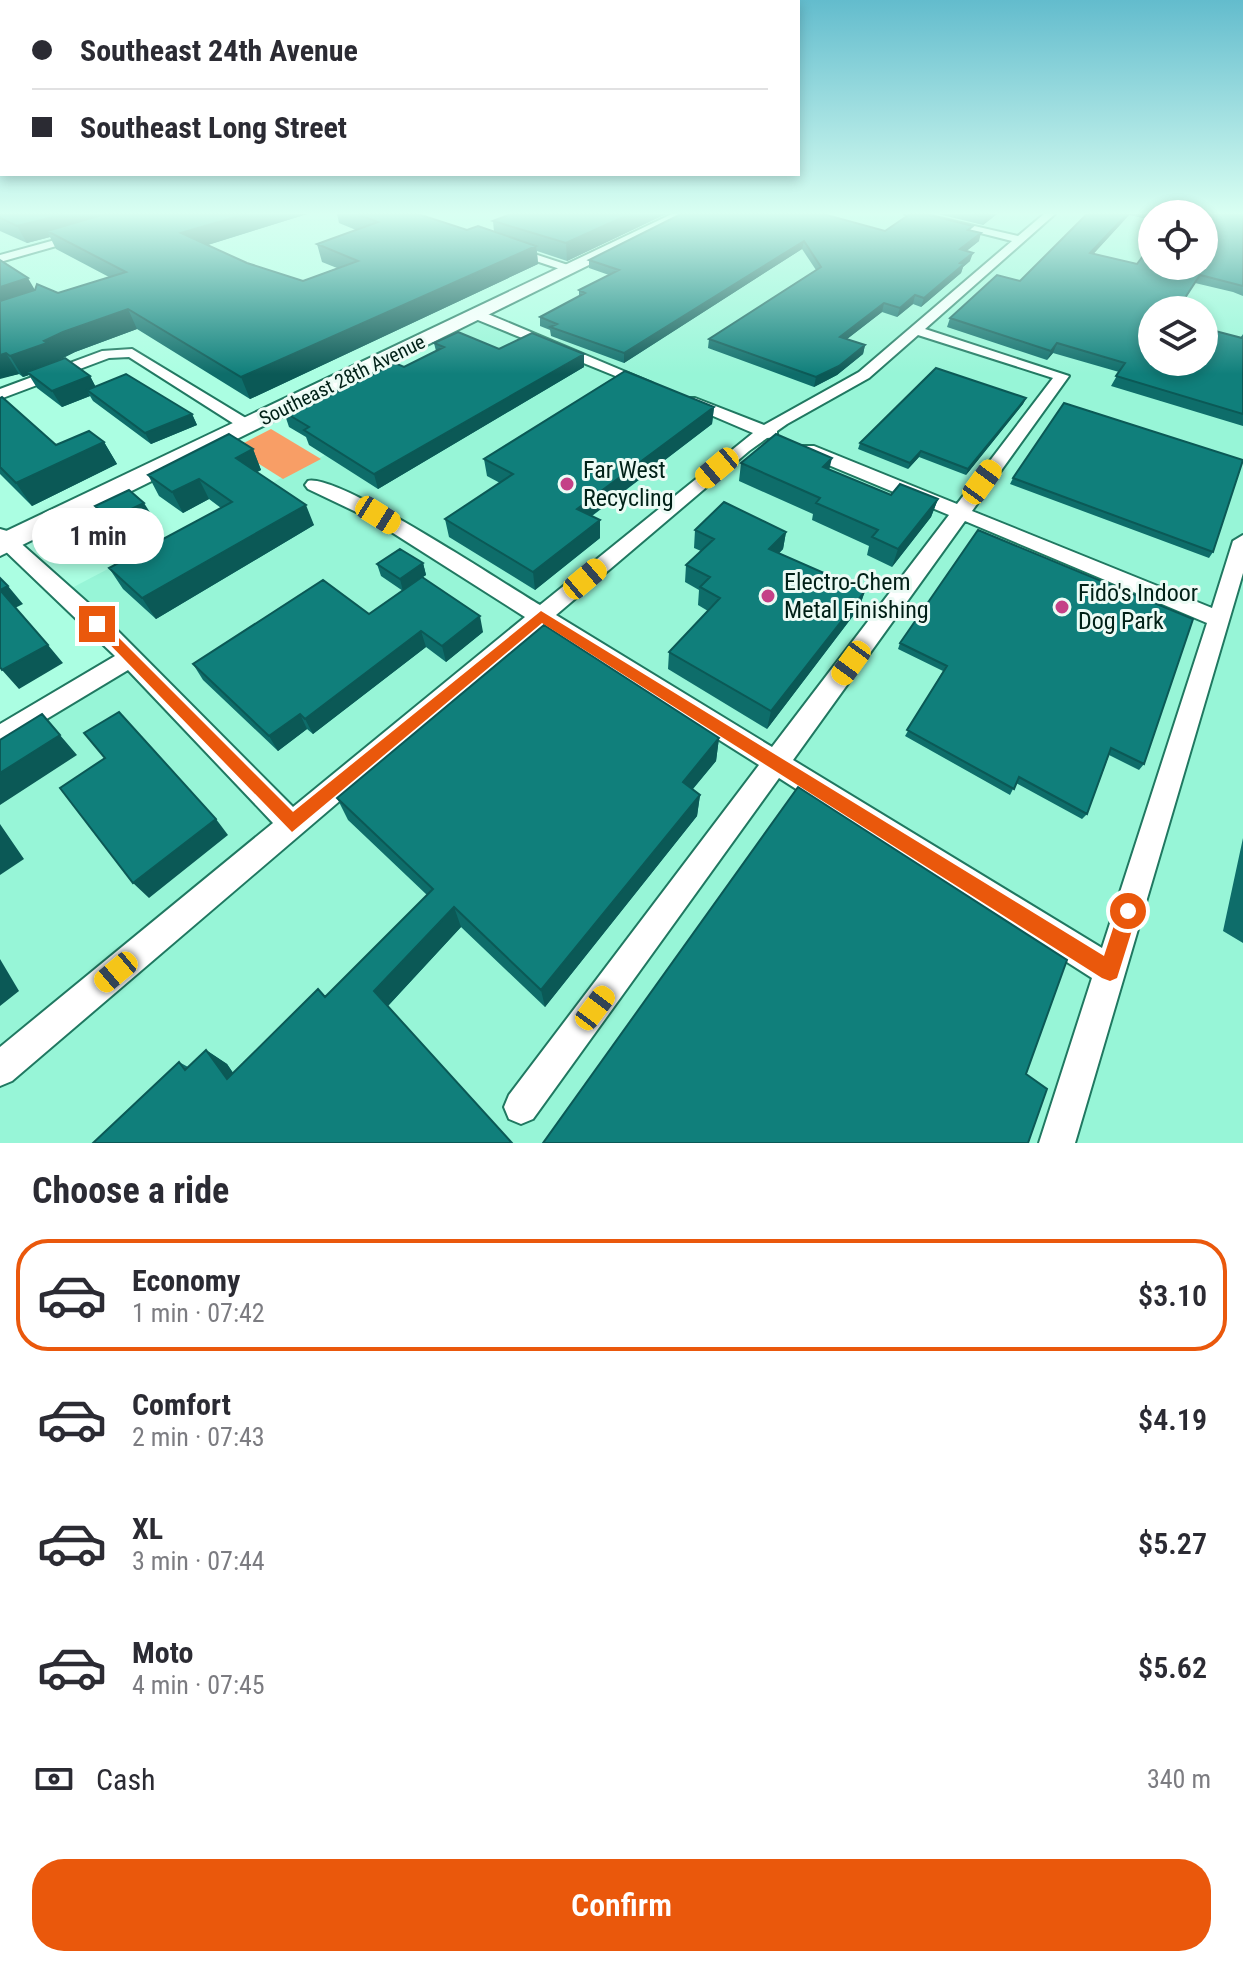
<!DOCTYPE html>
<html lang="en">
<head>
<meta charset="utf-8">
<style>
	:root { --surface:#fff; --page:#f2f2f3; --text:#2b2b33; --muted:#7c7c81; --line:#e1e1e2; --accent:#ea580c }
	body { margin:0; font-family:"Roboto Condensed",sans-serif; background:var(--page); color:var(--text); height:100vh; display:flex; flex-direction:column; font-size:30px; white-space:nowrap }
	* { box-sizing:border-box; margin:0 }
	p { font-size:26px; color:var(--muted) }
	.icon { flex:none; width:44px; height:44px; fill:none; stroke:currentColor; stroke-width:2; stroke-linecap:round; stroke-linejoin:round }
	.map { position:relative; height:1143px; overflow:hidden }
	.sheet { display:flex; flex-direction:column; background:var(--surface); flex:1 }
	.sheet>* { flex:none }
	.guide { position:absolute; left:0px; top:0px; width:800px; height:176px; box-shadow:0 4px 12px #0003; display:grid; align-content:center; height:176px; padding:0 32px; background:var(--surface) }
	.tools { position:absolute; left:1138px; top:200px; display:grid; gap:16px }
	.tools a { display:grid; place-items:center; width:80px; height:80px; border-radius:50%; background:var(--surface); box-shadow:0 4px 12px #0003; font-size:40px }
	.end { position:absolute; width:36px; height:36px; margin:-18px; border:10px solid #ea580c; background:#fff; box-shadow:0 0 0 4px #fff }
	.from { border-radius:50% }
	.bubble { position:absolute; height:56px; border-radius:28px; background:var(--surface); box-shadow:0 4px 12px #0003; font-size:26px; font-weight:600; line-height:56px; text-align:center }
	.car { position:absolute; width:24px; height:48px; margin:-24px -12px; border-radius:10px; box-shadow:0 0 6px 2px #0007; background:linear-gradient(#f5c518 24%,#345 0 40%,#f5c518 0 76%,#345 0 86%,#f5c518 0) }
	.guide b { display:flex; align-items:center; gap:28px; height:76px; font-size:30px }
	.guide b+b { border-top:2px solid var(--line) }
	.guide i { width:20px; height:20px; background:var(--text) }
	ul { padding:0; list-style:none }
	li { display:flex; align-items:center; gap:24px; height:112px; margin:0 16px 12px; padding:0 16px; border:4px solid transparent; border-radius:32px }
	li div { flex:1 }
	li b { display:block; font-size:30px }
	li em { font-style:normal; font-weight:600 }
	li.active { border-color:var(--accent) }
	li>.icon { width:72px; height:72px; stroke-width:1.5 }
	h2 { padding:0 32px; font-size:36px; line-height:96px }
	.pay { display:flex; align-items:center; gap:20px; height:88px; padding:0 32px; font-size:30px }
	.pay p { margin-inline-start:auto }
	.cta { display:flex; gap:16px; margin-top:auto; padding:16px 32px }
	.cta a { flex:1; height:92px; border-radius:32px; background:var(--accent); color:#fff; font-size:32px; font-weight:600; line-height:92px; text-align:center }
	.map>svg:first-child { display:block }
	.built { fill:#97f5d7; fill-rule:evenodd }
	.forest { fill:#f89e66 }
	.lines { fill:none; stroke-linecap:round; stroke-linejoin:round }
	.street-casing { stroke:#207861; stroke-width:4 }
	.secondary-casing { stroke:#207861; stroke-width:4 }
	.street { fill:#fff; fill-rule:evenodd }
	.secondary { fill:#fff; fill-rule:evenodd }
	.wall { fill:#0e6d6a; fill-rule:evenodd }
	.shaded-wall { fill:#0b5956 }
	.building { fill:#107f7b; stroke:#0b5956; stroke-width:2 }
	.route { fill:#ea580c }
	.poi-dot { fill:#c44187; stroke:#ecfbf5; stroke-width:3 }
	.labels { text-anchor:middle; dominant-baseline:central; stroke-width:6; stroke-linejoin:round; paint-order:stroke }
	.far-street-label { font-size:20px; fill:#002017; stroke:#ecfbf5 }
	.poi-label { font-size:24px; fill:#002017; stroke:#ecfbf5; text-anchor:start }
</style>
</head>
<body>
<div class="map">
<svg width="1243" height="1143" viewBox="0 0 1243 1143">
	<rect width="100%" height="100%" fill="#abfee2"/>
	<path class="built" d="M799,214H1243V1143H0V734L131,655L66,591L500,363L445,338L487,318L551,344L671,276ZM1152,214H1204V266H1152ZM1152,310H1204V362H1152Z"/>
	<path class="forest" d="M271,429L321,459L283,479L234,448Z"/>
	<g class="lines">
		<g class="street-casing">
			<path id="street" d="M905,214H922L1018,236L1044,214H1055L925,329L1069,376L972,511L1212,608L1233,541L1243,535V573L1075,1143H1039L1092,978L779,778L533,1119L521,1124L509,1119L504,1107L509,1095L759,765L542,628L12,1081L0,1086V1047L273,823L128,670L0,747V724L115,656L0,546V529L7,531L105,618L293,807L525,617L371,519L308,489L305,485L308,481C338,473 504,584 540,605L753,433L685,404V398H695L764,425L859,372L1012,241ZM918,335L1053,378L957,504L814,446H802V454L949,515L772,747L556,615L749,451L767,438L777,437V431L787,424L869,378ZM965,521L1207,623L1102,948L793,760Z
				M77,234L82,237L81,239L0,262V255Z
				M513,247L574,267L576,269L566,271L509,252V248Z
				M473,312H483L652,383L645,387L640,386L473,318Z
				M132,349L254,423L256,426L248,431L242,429L129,357L109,358L0,399V389L102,351Z"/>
		</g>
		<g class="secondary-casing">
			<path id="secondary" d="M672,214H692L0,556V534Z"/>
		</g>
		<use href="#street" class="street"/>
		<use href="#secondary" class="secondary"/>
	</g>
	<path class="wall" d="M0,214H307L208,245L247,263L303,281L337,268L322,262L317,244L356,230L339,223L337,214H418L467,230L494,232L493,221L511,214H666L567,261L537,251L538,264L250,399L137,329L75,352L57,361L90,376L95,386L192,414L197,425L151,444L93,401L90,396L62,407L37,388L29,375L23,377L19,374L5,377L0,260L35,290L58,293L109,277L56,249L50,237L27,243L0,231Z
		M938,214H997L983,225Z
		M1087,214H1243V296L1233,292L1195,283L1178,310H1152V362L1241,337L1243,334V426L1111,386L1119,372L1053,353L1047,360L947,327L950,318L1020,281ZM1152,214H1204L1137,264L1093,254L1129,215L1152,220Z
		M972,230L979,241L966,251L970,261L963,267L961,273L921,307L913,304L897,317L882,312L847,339L865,345L863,354L837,375L814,387L708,348L709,339L816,270L802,249L624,363L551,336L550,330L540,326V317L579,296V290L609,275L589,268V260L885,231Z
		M434,343L499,349L584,354V367L378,489L309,445L306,437L289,427L284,412L309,406L404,367L436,351Z
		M0,398L56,445L104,442L117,464L32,506L0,474Z
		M1026,398L1023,404L966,475L919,457L908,469L858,449L860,443Z
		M714,407L712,424L592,516L600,538L535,590L449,537L445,519L500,483L487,476L484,459Z
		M253,449L261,470L257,472L314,525L156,619L123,589L109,568L221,508L209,499L183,513L159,496L148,475Z
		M741,463L830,470L891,495L938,499L931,517L892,567L867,555L869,546L812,520L813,514L739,481Z
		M1013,478L1213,552L1209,558L1010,484Z
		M95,506L151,514L117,531L102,518Z
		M695,530L786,532L783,549L779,553L865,591L859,608L767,729L668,669L669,652L708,611L698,605L699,590L685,582L686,565L701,551L694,548Z
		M423,563L426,575L422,577L483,632L446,662L426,647L313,734L307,729L278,751L203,680L193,664L369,614L403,591L381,576L377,564Z
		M900,643L1144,764L1139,770L1109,755L1087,814L1082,819L1016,783L1010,795L905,736L943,671L898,649Z
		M719,738L716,761L693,789L700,795L697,816L545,1007L461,927L388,1006L93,1143L179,1062L188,1067L206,1050L227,1064L233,1073L325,997L427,895L348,820L337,798Z
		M1243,838V943L1223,931Z"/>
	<path class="shaded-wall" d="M65,214H140L47,231L50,237L27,243L17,226Z
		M246,214H307L188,251L181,233Z
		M630,214H666L567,261L566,243Z
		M989,214H997L983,225L985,217Z
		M1127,214H1130L1087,261L1090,253Z
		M981,233L979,241L958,258L960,249Z
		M804,241L802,249L624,363V353Z
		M536,246L538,264L250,399L241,377Z
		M973,253L970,261L963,267L961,273L921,307L924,298L960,263Z
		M28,278L39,297L0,310V287Z
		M915,295L913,304L897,317L900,308Z
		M884,303L882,312L838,346L840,337Z
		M128,309L137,329L75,352L57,361L27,372L29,375L23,377L10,356L63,332Z
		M1057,343L1053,353L1047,360L1051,351Z
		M865,345L863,354L837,375L814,387L816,377Z
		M6,353L19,374L0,379V355Z
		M584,354V367L378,489L374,474Z
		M90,376L99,393L87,390L90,396L62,407L52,391Z
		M1026,398L1023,404L966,475L968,469Z
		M714,407L712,424L578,526L577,509Z
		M192,414L197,425L151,444L145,433Z
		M104,442L117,464L32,506L16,483Z
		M253,449L261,470L245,478L236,458Z
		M921,451L919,457L908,469L910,463Z
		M832,458L828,475L823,467Z
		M199,479L209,499L183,513L172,492Z
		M938,499L931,517L892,567L898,549Z
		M144,503L151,514L117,531L110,519Z
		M306,505L314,525L156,619L142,598Z
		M600,520V538L535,590L533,572Z
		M786,532L783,549L766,567L769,549Z
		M423,563L426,575L403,591L400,579Z
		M8,586L23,604L15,608L0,590Z
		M865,591L859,608L767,729L771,711Z
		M480,616L483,632L446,662L442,646Z
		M421,631L426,647L313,734L305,719Z
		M48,645L63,663L19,689L2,670Z
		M42,714L77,755L0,805V773Z
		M300,714L307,729L278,751L269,736Z
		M719,738L716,761L680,804L683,782Z
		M700,795L697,816L545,1007L541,990Z
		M216,819L228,835L149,898L133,883Z
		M0,824L24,859L0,875Z
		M454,907L461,927L386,1008L374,991Z
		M0,959L19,991L0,1006Z
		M206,1050L227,1064L247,1093L227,1079Z"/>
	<path class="building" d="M0,214H65L17,226L0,218Z
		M105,214H246L181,233L247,263L303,281L358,261L317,244L378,222L356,214H418L467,230L478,226L536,246L241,377L128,309L63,332L44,341L47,343L10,356L6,353L0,355V301L35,290L37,284L58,293L126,272L47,231Z
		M511,214H630L566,243L493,221Z
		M681,214H823L885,231L910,214H925L973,226L968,230L981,233L960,249L973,253L960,263L964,264L924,298L915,295L900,308L884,303L840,337L865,345L839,366L816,377L709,339L821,267L804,241L624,353L550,327L557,324L540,317L585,293L579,290L619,270L589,260Z
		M972,214H989L985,217Z
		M1087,214H1127L1090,253L1137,264L1152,244V266H1204V214H1164H1243V286L1200,275L1177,310H1152V362H1204V328L1242,338L1243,336V414L1116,376L1125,363L1057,343L1051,351L950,318L997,275L1020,281Z
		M0,260L28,278L0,287Z
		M458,332L499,349L532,333L584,354L374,474L304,430L309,427L284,412L304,403L309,406L395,363L404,367L444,347L434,343Z
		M65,358L90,376L52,391L27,372Z
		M936,368L1026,398L968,469L921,451L910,463L860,443Z
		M625,371L714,407L577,509L600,520L533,572L445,519L513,474L484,459Z
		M126,374L192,414L145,433L87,390Z
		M2,397L56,445L89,431L104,442L16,483L0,467V398Z
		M1064,403L1243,460L1213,552L1013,478Z
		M229,434L253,449L236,458L306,505L142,598L109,568L232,502L199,479L172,492L148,475Z
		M776,434L832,458L823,467L891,495L900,484L938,499L898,549L872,537L878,530L816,503L820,498L741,463Z
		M129,490L144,503L110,519L95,506Z
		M724,502L786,532L769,549L865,591L771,711L669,652L720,598L700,587L710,577L686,565L714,539L695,530Z
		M978,530L1193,619L1144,764L1111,748L1087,814L1019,777L1014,789L907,730L947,666L900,643Z
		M400,549L423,563L400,579L377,564Z
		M422,577L480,616L442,646L421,631L305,719L300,714L269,736L193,664L323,580L369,614Z
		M0,578L8,586L0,590Z
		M0,590L48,645L2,670L0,667Z
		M544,625L719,738L683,782L700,795L541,990L454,907L374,991L512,1143H93L179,1062L185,1070L206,1050L227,1079L318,989L325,997L433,889L337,798Z
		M119,712L216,819L133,883L60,788L105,758L84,733Z
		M42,714L60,735L0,773V740Z
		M798,787L1067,960L1026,1074L1047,1089L1028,1143H543Z"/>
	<linearGradient id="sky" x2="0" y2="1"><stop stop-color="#63bccd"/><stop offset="0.57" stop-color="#d9fff2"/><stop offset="1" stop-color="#d9fff2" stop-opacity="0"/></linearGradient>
	<rect width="1243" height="374" fill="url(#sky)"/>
	<path class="route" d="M541,611L1104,956L1121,904H1135L1138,911L1117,978L1110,981L1102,978L542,623L292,832L90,624L97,619L102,621L293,812Z"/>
	<g class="poi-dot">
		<circle cx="567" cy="484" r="8"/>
		<circle cx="768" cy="596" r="8"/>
		<circle cx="1062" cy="607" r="8"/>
	</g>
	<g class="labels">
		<g class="far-street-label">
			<text transform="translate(342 380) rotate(-26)">Southeast 28th Avenue</text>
		</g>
		<g class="poi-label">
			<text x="583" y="470">Far West<tspan x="583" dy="28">Recycling</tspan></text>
			<text x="784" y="582">Electro-Chem<tspan x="784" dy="28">Metal Finishing</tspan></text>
			<text x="1078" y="593">Fido's Indoor<tspan x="1078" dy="28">Dog Park</tspan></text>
		</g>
	</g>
</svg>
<div class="tools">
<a><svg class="icon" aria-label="locate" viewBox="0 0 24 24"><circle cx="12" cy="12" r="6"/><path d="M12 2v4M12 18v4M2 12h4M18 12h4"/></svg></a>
<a><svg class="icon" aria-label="layers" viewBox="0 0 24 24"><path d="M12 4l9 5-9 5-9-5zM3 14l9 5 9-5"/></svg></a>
</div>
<i class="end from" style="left:1128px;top:911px"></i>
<i class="end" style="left:97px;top:624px"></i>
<div class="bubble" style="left:32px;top:508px;width:132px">1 min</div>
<i class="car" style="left:717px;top:468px;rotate:230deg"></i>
<i class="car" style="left:982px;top:482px;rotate:36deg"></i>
<i class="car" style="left:378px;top:515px;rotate:122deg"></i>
<i class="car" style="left:585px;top:579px;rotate:50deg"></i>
<i class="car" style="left:851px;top:663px;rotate:216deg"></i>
<i class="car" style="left:116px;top:972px;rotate:230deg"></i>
<i class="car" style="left:595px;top:1008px;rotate:37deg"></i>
<div class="guide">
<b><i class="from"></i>Southeast 24th Avenue</b>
<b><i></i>Southeast Long Street</b>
</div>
</div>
<section class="sheet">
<h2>Choose a ride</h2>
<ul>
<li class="active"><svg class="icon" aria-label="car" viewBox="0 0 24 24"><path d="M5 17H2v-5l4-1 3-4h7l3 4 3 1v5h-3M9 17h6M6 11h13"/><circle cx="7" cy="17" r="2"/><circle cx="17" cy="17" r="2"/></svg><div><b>Economy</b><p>1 min · 07:42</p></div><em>$3.10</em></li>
<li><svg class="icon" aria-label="car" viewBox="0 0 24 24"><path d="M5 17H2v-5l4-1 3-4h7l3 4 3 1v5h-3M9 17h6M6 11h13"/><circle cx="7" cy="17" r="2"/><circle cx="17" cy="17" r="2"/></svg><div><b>Comfort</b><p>2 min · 07:43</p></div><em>$4.19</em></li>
<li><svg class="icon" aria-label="car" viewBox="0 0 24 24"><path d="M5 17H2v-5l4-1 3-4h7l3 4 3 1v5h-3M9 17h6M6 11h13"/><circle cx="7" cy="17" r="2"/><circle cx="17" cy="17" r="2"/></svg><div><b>XL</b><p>3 min · 07:44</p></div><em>$5.27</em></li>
<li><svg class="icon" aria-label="car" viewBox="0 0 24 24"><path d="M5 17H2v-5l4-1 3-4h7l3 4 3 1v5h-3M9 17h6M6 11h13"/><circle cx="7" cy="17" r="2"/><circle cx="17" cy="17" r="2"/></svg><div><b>Moto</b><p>4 min · 07:45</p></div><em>$5.62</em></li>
</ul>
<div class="pay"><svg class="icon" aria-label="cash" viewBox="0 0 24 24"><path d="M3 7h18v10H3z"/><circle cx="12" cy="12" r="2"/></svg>Cash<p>340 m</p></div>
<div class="cta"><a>Confirm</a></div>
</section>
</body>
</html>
